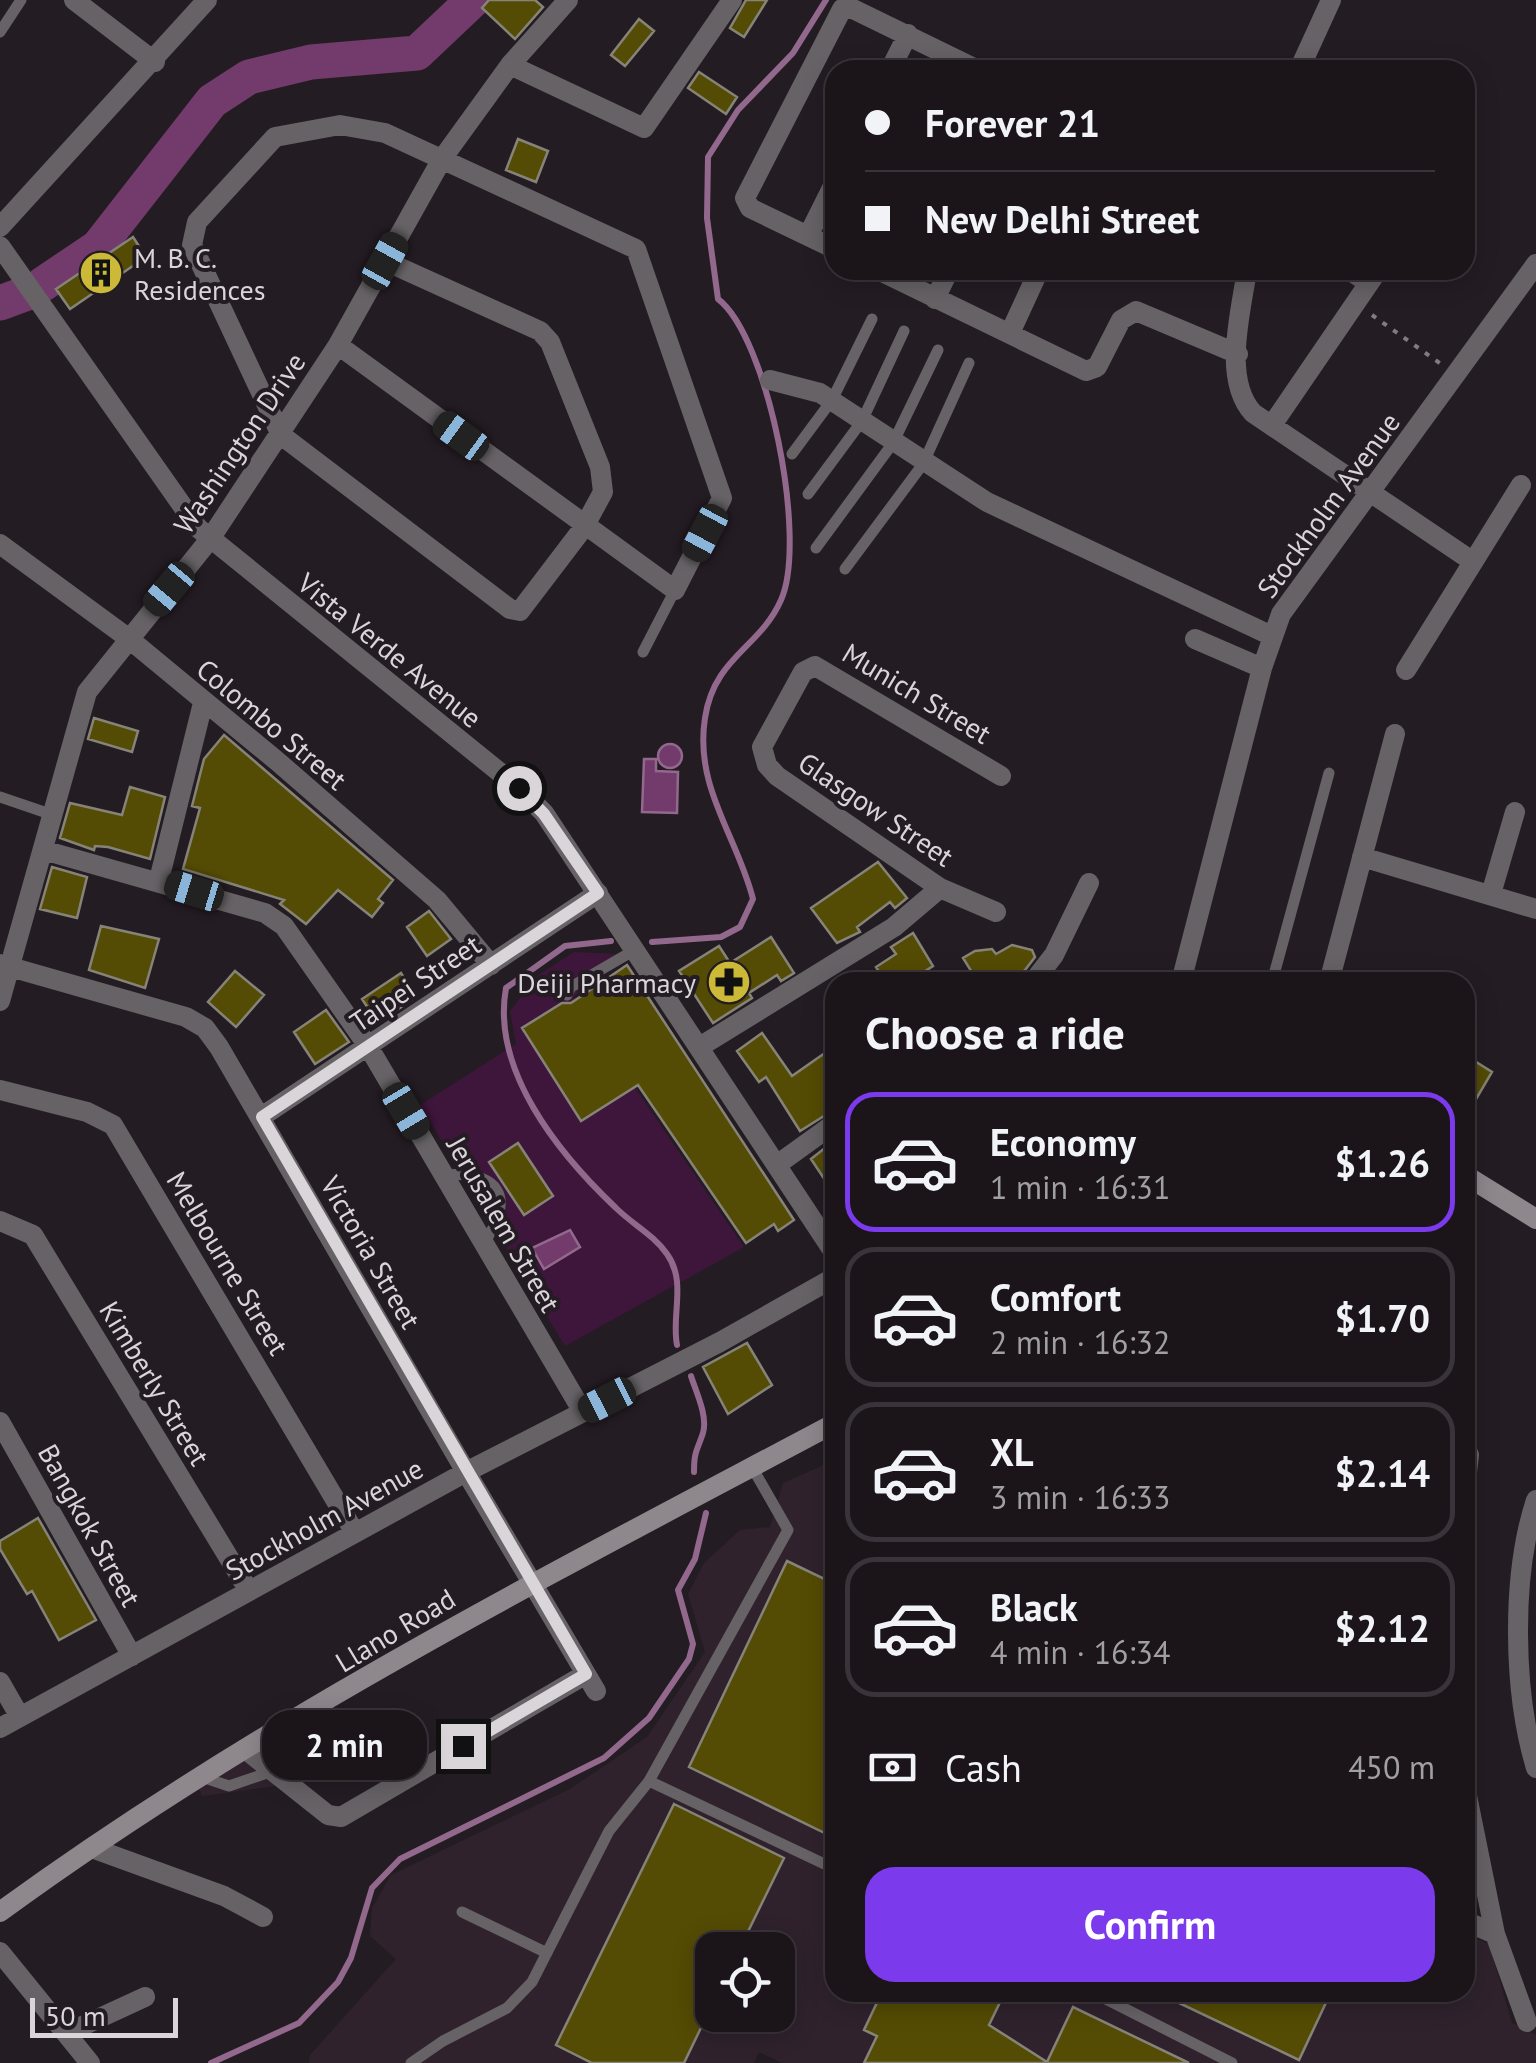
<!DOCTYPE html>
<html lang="en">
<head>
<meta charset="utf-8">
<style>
	:root { --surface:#1b151a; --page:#241e23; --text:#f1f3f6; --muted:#a09fa2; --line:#393439; --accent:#7c3aed }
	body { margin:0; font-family:"PT Sans",sans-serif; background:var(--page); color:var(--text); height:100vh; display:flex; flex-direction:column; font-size:38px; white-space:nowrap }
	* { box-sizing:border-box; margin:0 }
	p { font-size:32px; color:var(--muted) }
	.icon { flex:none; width:55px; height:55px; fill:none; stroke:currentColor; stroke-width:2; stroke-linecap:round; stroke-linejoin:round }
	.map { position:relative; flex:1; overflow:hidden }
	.sheet { position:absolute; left:825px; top:972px; width:650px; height:1030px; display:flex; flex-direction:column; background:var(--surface); border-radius:30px; box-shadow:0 5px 25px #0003,0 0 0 2px var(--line) }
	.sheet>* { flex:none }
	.banner { position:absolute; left:825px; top:60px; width:650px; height:220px; border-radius:30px; box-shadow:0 5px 25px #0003,0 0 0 2px var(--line); display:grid; align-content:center; height:220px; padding:0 40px; background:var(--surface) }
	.buttons { position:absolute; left:695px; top:1932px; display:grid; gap:20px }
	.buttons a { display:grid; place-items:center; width:100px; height:100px; border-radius:20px; background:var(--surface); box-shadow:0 5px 25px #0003,0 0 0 2px var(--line); font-size:50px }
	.scale { position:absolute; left:30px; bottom:25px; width:148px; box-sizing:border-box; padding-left:10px; border:5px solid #dad5d9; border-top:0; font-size:28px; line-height:35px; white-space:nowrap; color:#dad5d9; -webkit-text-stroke:8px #241c23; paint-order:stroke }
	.end { position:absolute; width:45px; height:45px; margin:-22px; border:12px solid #dad5d9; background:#111; box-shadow:0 0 0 5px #111 }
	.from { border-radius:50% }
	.bubble { position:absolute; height:70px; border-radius:30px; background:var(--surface); box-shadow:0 5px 25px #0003,0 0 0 2px var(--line); font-size:32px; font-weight:700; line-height:70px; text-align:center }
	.car { position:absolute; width:30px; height:60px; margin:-30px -15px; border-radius:12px; box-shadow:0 0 8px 2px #0007; background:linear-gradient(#222 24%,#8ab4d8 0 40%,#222 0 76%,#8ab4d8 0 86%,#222 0) }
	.banner b { display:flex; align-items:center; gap:35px; height:95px; font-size:38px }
	.banner b+b { border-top:2px solid var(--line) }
	.banner i { width:25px; height:25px; background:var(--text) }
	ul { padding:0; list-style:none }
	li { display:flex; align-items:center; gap:30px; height:140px; margin:0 20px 15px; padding:0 20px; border:5px solid var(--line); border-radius:30px }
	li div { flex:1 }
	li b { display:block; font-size:38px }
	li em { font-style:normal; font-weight:700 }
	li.selected { border-color:var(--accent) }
	li>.icon { width:90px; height:90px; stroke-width:1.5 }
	h2 { padding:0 40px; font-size:45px; line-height:120px }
	.pay { display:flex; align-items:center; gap:25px; height:110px; padding:0 40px; font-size:38px }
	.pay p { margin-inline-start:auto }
	.action { display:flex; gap:20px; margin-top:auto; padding:20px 40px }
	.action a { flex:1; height:115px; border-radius:30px; background:var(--accent); color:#fff; font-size:40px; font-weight:700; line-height:115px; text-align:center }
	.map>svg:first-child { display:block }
	.built { fill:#2f222d; fill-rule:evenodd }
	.green { fill:#3f163b }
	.water { fill:#733b6c; stroke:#92698d; stroke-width:2.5 }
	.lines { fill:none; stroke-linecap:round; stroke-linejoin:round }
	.stream { stroke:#92698d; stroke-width:6 }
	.river { stroke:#733b6c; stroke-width:35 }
	.building { fill:#544b04; stroke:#868479; stroke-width:2.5 }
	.path { stroke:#827c81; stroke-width:4; stroke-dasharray:5 8; stroke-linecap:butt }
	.service { stroke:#666265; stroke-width:11 }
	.minor { stroke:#666265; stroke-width:20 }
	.tertiary { stroke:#666265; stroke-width:20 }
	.secondary { stroke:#8e888d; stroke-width:20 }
	.route { stroke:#dad5d9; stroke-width:12 }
	.labels { text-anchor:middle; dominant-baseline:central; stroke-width:8; stroke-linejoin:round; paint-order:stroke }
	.poi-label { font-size:28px; fill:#dad5d9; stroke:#241c23; text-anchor:start }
	.street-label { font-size:28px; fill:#dad5d9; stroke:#241c23 }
</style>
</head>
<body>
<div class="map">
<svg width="1536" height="2063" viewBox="0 0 1536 2063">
	<rect width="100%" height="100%" fill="#241c23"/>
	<path class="built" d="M835,1460V1560L830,1568L835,1571V1992H1465V1934L1489,1944L1512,2023L1536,2035V2063H782L759,2052L754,2063H309L310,2055L396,1959L370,1936L372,1908L391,1875L570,1789L647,1737L705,1652L688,1594L704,1563L740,1530L770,1527L783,1483ZM712,1950H778V2015H712Z
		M249,1759L276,1786L202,1796L197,1785Z"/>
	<path class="green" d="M574,952L615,954L620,962L573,997L744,1247L565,1346L420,1105L516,1044L510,1011L537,976Z"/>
	<path class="water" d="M658 756a12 12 0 1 1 24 0a12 12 0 1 1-24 0Z
		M644,759H656V771L678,772L677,813L642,812Z
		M570,1230L580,1247L544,1269L532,1248Z"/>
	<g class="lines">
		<path class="stream" d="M611,941L565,946L506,988C491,1070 558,1153 616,1208C632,1224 654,1235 667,1254C687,1282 671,1315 677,1345
			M652,942L721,937L740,927L753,899C737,836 694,787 705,718C714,657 760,648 781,600C808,540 768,337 718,299L707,218L708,157L738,110L793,53L826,0
			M691,1376C696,1392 708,1416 703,1433C697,1451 694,1451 694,1472
			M211,2063L299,2023L338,1982L351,1958L372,1888L400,1859L604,1758L649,1718L689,1659L693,1644L678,1590L695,1559L706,1513"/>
		<path class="river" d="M43,284L98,247L212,101L249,77L311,62L417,53L473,0
			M0,303L27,293"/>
	</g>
	<path class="building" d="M489,0H535L543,7L515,39L482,8Z
		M746,0H767L744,37L730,28Z
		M639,19L654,31L625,66L611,55Z
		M699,72L737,97L726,114L688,88Z
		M518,139L548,151L536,182L506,170Z
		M133,237L146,257L70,309L56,289Z
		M94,718L138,731L132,752L88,739Z
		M224,735L393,880L378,899L383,903L372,917L338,890L306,924L280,904L284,900L183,869L200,808L192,806L204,759Z
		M130,787L165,797L150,859L108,847L95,846L94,850L60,838L70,803L122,815Z
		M878,862L907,898L895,908L890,902L857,927L860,932L837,943L811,908Z
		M52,867L87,877L77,918L40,909Z
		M429,911L451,939L427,956L407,927Z
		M101,926L159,939L145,988L89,970Z
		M913,933L933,966L908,982H886L876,967L896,954L891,947Z
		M771,937L794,973L781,981L777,975L749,993L752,998L713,1023L679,971L719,946L730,963Z
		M1012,945L1032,950L1035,957L1025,970L1009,982H978L963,958L975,951L992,949L996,954Z
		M627,965L794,1220L778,1231L774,1224L746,1243L638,1085L581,1121L522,1028L562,1003H571Z
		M235,971L264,995L236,1027L208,1002Z
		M401,973L416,997L378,1023L362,999Z
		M326,1010L349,1042L315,1064L294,1032Z
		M762,1033L792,1076L835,1046V1109L800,1131L766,1077L759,1082L737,1051Z
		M1465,1055L1492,1072L1465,1118Z
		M835,1140V1195L811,1159Z
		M518,1143L553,1196L524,1215L489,1162Z
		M747,1343L772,1385L728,1414L703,1367Z
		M38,1518L96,1620L59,1640L32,1591L27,1594L0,1549V1541Z
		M787,1561L835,1584V1838L689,1767Z
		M674,1804L784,1858L739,1950H712V2005L684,2063H592L556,2045Z
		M882,1992H1005L989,2025L1047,2062L1073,2007L1189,2063H864L877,2036L864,2030Z
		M1156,1992H1331L1299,2060Z"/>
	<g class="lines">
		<path class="path" d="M1372,315L1441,364"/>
		<path class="service" d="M0,32L21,0
			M792,454L832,400L872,319
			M808,494L862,421L904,331
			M816,548L893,443L938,350
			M845,569L923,464L969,363
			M643,652L675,590
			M0,797L50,814
			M1272,982L1329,773
			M567,995L571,987L633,951
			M444,1175C499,1171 516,1196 484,1243
			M202,1777L229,1786L273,1771
			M649,1781L835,1869
			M462,1912L547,1953
			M1092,1992L1232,2063
			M411,2063L443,2041L507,2008L532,1982L609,1831L649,1781L788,1530L752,1467"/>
		<path class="minor" d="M74,0L155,62
			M510,65L644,128L732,0
			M890,70L908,34
			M1299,70L1331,0
			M0,227L207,0
			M808,236L835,182
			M835,249L750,208L745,198L842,9H853L978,70
			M878,270L1086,371L1097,367L1121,320L1136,311L1238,354
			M1247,270C1241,312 1222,379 1253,413L1472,561
			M1349,270L1369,283
			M935,299L949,270
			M1010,333L1039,270
			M338,345L675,590L722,498L636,249L385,133L340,125L275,137L197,222L192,245L281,435L510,609L520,611L584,527L603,492L600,467L550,342L540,331L385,261
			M770,380L820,393L987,502L1272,636
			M1272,425L1378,270
			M0,544L128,638L277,761L437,900L491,965
			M1195,639L1262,668
			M1406,670L1521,485
			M43,850L265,913L284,926L368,1046L583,1412
			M1362,857L1536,909
			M159,880L203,703
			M1491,894L1515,812
			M996,912L940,888L777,776L767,765L762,747L803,672L815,666L1001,776
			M0,964L186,1017L205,1028L219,1047L466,1472L0,1728
			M1033,982L1054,955L1089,883
			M1181,982L1262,668L1281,614L1536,264
			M1329,982L1395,734
			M0,1001L87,692L210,539L338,345L442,159L510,65L568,0
			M701,1046L894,927L940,888
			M0,1090L87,1112L113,1125L355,1533
			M261,1117L598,893
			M778,1164L835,1123
			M0,1221L33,1235L249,1591
			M0,1422L132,1656
			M1465,1447L1469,1455L1465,1489
			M1536,1500C1511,1576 1513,1692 1536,1768
			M531,1581L596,1691
			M0,1682L20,1717
			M245,1749L328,1815L341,1817L586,1674
			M1465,1786L1495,1934L1527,2022
			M92,1848L224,1896L263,1917
			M1465,1921L1495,1934
			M0,1952L90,2063
			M67,2033L145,1997"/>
		<path class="tertiary" d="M0,246L198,528L519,788L544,813L835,1254
			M531,1581L466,1472L720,1342L835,1277"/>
		<path class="secondary" d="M1465,1175L1536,1219
			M0,1912C261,1721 551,1574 835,1423"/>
	</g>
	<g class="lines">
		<path class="route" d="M463,1746L586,1674L262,1117L598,893L544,814L519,788"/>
	</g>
	<defs>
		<g id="building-disc" transform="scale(2.25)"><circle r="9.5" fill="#ccb938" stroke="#241c23"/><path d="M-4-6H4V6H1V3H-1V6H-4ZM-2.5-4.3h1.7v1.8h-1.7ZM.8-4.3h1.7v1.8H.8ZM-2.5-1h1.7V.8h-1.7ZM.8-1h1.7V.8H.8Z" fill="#111"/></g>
		<g id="pharmacy-disc" transform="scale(2.25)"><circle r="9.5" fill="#ccb938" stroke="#241c23"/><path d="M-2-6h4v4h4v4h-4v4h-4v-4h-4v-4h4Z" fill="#111"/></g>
	</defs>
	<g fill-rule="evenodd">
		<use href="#building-disc" x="101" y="273"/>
		<use href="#pharmacy-disc" x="729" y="982"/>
	</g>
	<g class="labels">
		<g class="poi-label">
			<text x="134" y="257">M. B. C.<tspan x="134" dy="32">Residences</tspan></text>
			<text x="696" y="982" text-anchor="end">Deiji Pharmacy</text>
		</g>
		<g class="street-label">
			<text transform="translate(239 443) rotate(-56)">Washington Drive</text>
			<text transform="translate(1328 505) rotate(-54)">Stockholm Avenue</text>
			<text transform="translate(390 650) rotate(39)">Vista Verde Avenue</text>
			<text transform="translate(917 693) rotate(31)">Munich Street</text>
			<text transform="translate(272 724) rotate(40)">Colombo Street</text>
			<text transform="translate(876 809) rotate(34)">Glasgow Street</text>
			<text transform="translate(415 983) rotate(-34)">Taipei Street</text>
			<text transform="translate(504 1224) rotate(60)">Jerusalem Street</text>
			<text transform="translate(371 1252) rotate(60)">Victoria Street</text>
			<text transform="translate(228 1263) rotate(59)">Melbourne Street</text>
			<text transform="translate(155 1383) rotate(59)">Kimberly Street</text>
			<text transform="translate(324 1519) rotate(-29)">Stockholm Avenue</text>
			<text transform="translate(90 1525) rotate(61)">Bangkok Street</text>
			<text transform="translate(395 1630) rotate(-31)">Llano Road</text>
		</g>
	</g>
</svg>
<div class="buttons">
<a><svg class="icon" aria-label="locate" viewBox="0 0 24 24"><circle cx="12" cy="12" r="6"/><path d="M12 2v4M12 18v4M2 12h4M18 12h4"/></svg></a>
</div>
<div class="scale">50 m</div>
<i class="end from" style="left:519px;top:788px"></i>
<i class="end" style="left:463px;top:1746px"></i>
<div class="bubble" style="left:262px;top:1710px;width:165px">2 min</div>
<i class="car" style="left:385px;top:261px;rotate:29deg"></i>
<i class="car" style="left:461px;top:436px;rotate:306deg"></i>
<i class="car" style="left:705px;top:533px;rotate:208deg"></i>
<i class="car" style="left:169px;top:589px;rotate:220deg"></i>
<i class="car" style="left:194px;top:891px;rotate:287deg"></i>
<i class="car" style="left:406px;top:1111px;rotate:149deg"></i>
<i class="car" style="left:607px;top:1400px;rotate:243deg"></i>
<div class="banner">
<b><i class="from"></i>Forever 21</b>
<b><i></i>New Delhi Street</b>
</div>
<section class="sheet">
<h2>Choose a ride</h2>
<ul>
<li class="selected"><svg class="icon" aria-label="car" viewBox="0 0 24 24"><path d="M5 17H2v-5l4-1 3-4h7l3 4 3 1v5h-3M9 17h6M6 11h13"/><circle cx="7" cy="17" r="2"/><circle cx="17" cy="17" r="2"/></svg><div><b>Economy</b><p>1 min · 16:31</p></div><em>$1.26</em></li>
<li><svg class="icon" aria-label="car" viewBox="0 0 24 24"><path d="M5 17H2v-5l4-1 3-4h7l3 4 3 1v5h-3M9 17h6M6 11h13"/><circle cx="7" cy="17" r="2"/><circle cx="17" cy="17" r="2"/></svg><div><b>Comfort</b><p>2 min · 16:32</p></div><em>$1.70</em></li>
<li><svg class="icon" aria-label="car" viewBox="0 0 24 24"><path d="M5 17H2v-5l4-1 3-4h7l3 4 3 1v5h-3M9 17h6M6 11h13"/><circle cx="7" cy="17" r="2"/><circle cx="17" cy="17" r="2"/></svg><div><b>XL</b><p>3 min · 16:33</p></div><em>$2.14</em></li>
<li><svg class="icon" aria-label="car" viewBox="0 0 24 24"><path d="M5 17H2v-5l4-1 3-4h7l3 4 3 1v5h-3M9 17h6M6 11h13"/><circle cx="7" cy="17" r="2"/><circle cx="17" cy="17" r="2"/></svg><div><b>Black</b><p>4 min · 16:34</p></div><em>$2.12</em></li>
</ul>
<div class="pay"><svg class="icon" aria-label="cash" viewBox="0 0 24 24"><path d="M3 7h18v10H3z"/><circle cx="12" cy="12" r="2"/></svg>Cash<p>450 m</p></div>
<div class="action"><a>Confirm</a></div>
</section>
</div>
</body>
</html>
